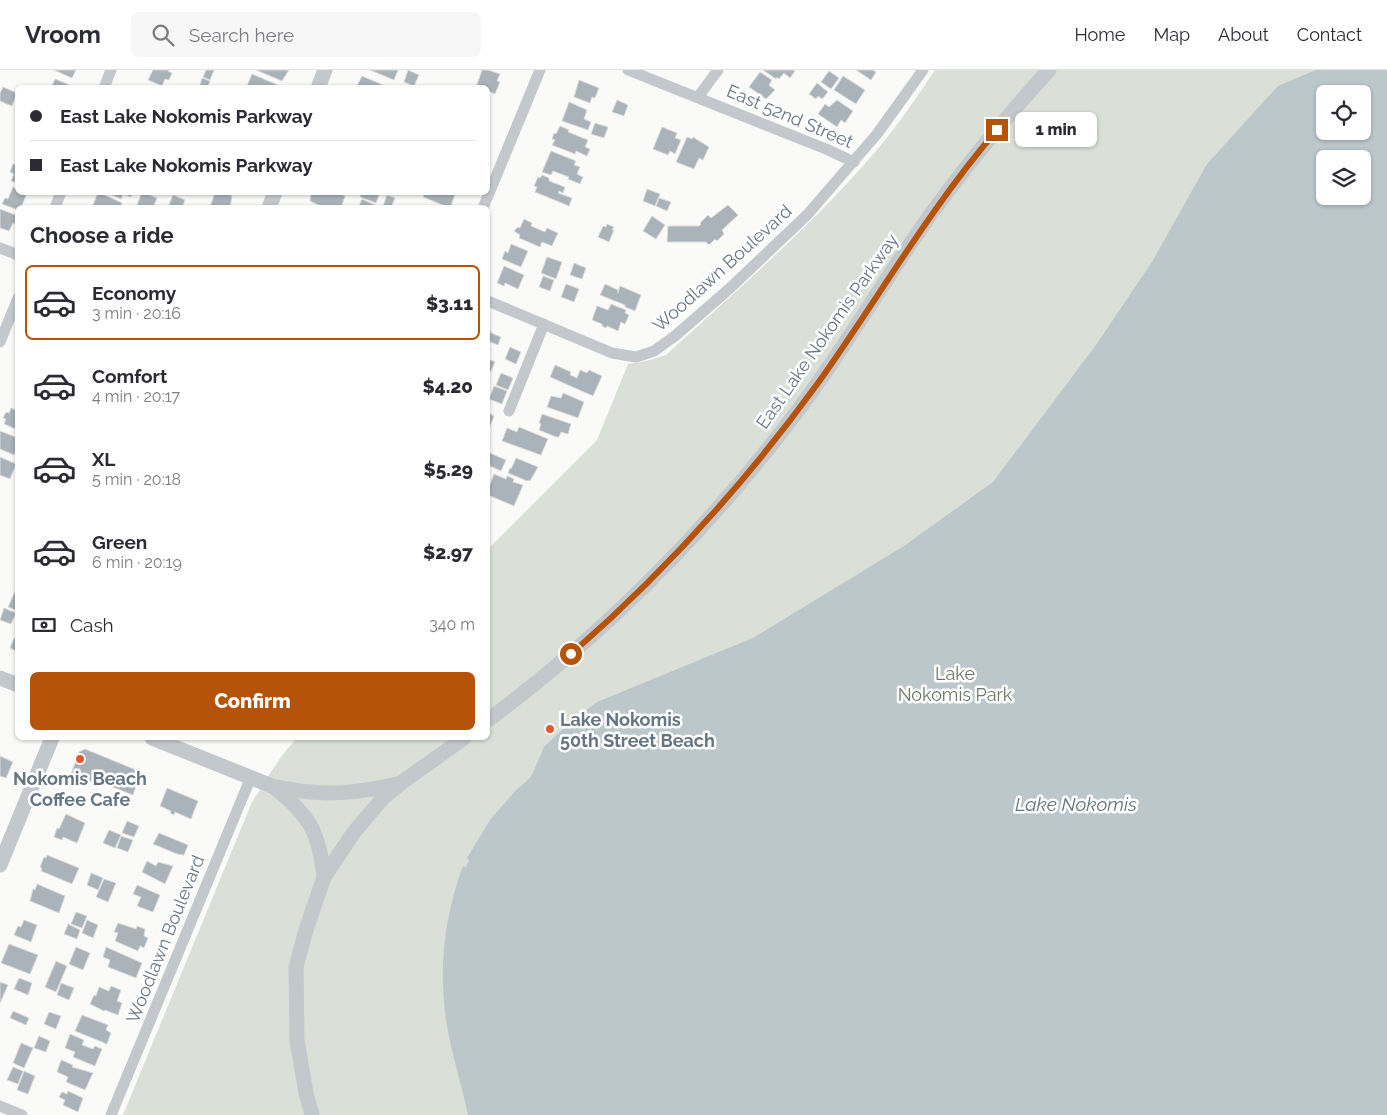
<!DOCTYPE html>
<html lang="en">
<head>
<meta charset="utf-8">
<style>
	:root { --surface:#fff; --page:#f7f7f7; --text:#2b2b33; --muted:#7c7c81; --line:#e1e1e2; --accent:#b45309 }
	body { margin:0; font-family:Raleway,sans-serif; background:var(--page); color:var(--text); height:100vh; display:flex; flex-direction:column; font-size:19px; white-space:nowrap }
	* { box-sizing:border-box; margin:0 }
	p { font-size:16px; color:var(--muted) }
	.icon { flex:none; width:28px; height:28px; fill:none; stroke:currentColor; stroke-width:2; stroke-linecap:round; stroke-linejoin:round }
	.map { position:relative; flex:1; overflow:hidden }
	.drawer { position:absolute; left:15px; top:135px; width:475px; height:535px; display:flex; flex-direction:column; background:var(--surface); border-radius:8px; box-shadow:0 1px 4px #0004 }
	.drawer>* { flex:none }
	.top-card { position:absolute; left:15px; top:15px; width:475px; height:110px; border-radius:8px; box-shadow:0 1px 4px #0004; display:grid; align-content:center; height:110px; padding:0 15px; background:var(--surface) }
	.buttons { position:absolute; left:1316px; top:15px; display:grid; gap:10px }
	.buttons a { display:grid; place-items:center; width:55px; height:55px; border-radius:8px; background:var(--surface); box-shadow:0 1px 4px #0004; font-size:25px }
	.end { position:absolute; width:22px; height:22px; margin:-11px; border:6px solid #b45309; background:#fff; box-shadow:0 0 0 2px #fff }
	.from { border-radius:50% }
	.bubble { position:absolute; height:35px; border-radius:8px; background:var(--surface); box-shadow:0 1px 4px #0004; font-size:16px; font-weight:800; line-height:35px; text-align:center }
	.top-card b { display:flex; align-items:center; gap:18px; height:48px; font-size:19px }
	.top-card b+b { border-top:1px solid var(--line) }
	.top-card i { width:12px; height:12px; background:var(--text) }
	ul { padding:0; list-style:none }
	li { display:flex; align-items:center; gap:15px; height:75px; margin:0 10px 8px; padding:0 5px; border:2px solid transparent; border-radius:8px }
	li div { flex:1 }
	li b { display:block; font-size:19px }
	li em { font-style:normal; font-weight:800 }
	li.selected { border-color:var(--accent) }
	li>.icon { width:45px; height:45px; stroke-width:1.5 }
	h2 { padding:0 15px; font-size:22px; line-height:60px }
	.pay { display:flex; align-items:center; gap:12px; height:55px; padding:0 15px; font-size:19px }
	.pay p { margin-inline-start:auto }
	.action { display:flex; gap:10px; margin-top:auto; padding:10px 15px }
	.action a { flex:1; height:58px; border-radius:8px; background:var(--accent); color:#fff; font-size:20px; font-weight:800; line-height:58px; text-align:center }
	header { display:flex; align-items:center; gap:30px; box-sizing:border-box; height:70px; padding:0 25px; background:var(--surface); border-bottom:1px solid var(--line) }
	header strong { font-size:24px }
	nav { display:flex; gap:28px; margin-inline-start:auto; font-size:18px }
	.search { width:350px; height:45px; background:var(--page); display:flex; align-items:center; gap:12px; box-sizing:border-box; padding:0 18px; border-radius:8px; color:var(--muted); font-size:19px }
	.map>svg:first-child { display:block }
	.green { fill:#dadfd7; fill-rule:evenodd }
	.water { fill:#bbc7cb; fill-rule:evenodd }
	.building { fill:#aab3b9; stroke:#dcdcda }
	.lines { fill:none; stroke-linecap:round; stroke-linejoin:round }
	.minor { stroke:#c3c8cc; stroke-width:11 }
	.tertiary { stroke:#c3c8cc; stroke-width:15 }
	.route { stroke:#b45309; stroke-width:6 }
	.poi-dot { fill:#e4572e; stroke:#fff; stroke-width:2 }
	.labels { text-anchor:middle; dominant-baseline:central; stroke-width:5; stroke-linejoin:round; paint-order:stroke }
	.street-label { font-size:18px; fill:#657683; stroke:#fff }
	.park-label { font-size:18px; fill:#687a64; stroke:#fff }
	.poi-label { font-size:18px; font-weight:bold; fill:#657683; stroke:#fff; text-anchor:start }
	.water-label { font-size:19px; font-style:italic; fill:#60757c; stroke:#fff }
</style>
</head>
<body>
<header>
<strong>Vroom</strong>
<div class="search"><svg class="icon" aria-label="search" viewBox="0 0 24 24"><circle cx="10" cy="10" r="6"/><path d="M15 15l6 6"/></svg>Search here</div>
<nav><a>Home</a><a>Map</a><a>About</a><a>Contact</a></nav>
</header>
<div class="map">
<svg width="1387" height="1045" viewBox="0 0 1387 1045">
	<rect width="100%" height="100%" fill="#fafaf8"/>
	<path class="green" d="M935,0H1387V1045H123L252,732C267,710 279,686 297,668H488V479L597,370L628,294L646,291L666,285C743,214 823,147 889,65C905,45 920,22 935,0ZM1325,24H1362V61H1325ZM1325,89H1362V126H1325Z"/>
	<path class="water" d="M1316,0H1387V1045H468C462,1015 452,986 447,955C438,902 444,846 463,796L466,797L469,790L467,788L490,750L516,720L527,711L532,705L544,677L569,653L597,632L753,568L904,476L993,412L1096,275L1152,192L1207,94L1278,16ZM1325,24H1362V61H1325ZM1325,89H1362V126H1325Z"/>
	<path class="building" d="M54,0H76L72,8Z
		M153,0H169L168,1L172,3L169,10L165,9L162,16L148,10Z
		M206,0H214L210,10L203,7Z
		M256,0H289L282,11Z
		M370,0H398L394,10Z
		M408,0L419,5L414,16L404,12Z
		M482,0H488L500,4L497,11L500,12L495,24L488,21V18L476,17Z
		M763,0H793L795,1L790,8L784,3L779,9L777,7L776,9Z
		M856,0H873L876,2L871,10Z
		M829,1L839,8L831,19L821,12Z
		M760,2L772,10L769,15L775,20L766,29L749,17Z
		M252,4L280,16L279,18H246Z
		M362,6L390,18H356Z
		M843,6L865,20L856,34L834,20Z
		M202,8L210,11L207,18H199Z
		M55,9L70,15L69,18H51Z
		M579,10L599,18L595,28L592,27L590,33L574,27Z
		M817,13L828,22L822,29L818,26L816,29L809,24Z
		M3,17L17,23L12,36L0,31V23Z
		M617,30L628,35L624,46L612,42Z
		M837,30L853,41L845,53L841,50L837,57L818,44L825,34L829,37Z
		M569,32L587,40L584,49L591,52L588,60L562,51Z
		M595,53L608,57L604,68L591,64Z
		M560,56L569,60L568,62L588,70L585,77L590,79L587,86L576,81L575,84L552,75L555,70L552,69L554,63L556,64Z
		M662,57L677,63L675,68L681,70L675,84L670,81L668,85L653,79Z
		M687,67L692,69L693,67L709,77L703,90L699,88L694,99L676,92Z
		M551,81L576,91L574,95L580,97L577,104L583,107L580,114L568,109L569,107L553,101L551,105L542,102Z
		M13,94L18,95V113L11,111L14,104L10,102Z
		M542,105L549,108V111L565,117L563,123L559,121L558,123L572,128L569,136L535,122L537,117L534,116L538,107L540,108Z
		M13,117L18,119V122L27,123L21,138H18V140L2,134L5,128L8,129Z
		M647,119L660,124L655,136L643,131Z
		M98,122L122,133L120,138H92Z
		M106,122H133L131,127L123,124L121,129Z
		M142,122L157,128L153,138H142L137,135Z
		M215,122H224L232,126L230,138L210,137Z
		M311,122H337L345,126L341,138H325L310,131Z
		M362,122H380L376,133L360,127Z
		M425,122H456L450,138L423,127Z
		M173,125L185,130L182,138L168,137Z
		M387,125L395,128L391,138L383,136Z
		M659,128L671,132L667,141L656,136Z
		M362,129L375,135L374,138H358Z
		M728,135L738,145L722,160L724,164L717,171L715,169L709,175L706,172H667L668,156H699L701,154L700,153L708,145L711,148Z
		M0,139L18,146L17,155L13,153L9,161L0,158Z
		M652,146L665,155L656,169L643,161Z
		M524,149L532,153L531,156L545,162L547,158L558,163L552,176L542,172L540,177L519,168L520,165L514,161L518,157L520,158Z
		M607,154L614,157L612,160H614L609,172L598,167L603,156L606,157Z
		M511,174L528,181L521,197L502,189L505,181L508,183Z
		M547,187L562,192L556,209L541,203Z
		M574,193L586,198L582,209L570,205Z
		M504,196L524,205L518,219L505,213L504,216L497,213Z
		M543,206L554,210L550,221L539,217Z
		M566,214L579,219L574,232L561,227Z
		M605,214L618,220V223L620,216L641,225L635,241L625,237V235L600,225Z
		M611,234L626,240L625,243L629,245L625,254L621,252L618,261L607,256L606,258L602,256V254L592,250L597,236L608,240Z
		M488,260L491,261V263L501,267L498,275L488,271Z
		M510,277L521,282L516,294L505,289Z
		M488,289L495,292L490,303L488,302Z
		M555,295L571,302L570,305L577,308L580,300L587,303L589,300L602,306L593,326L550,307Z
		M501,303L513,308L508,320L496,315Z
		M494,316L507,321L502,334L489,329Z
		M563,323L584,332L578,348L547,337L551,326L561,328Z
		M11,338L18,341V360L4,354L6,349L3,348L6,342L9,343Z
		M488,343L494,346L489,359H488Z
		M542,344L571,354L568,364L561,362L559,367H556L539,360L541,354L539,353Z
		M519,357L548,369L541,385L502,371L507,358L517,362Z
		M0,361L18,368V375L14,385L0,379Z
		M490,383L506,390L501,401L488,395Z
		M0,387L16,394L10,409L0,405Z
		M516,388L538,397L530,411L528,410L527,411L508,403L510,398L511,399Z
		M494,404L506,409L507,406L514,409L513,412L523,415L514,436L488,425V420Z
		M17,517H18V541L8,537Z
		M4,538L16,543L11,554L0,550Z
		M14,568L18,570V582L10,578Z
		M85,679L141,702L133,725L97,711L96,714L71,704L79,682Z
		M0,686L13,692L6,708L0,706Z
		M167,718L198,731L191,749L175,742L174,745L170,743L171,741L160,736Z
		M66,744L85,753L77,773L63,767L62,770L54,767L57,758L59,759Z
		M127,751L139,756L134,767L122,763Z
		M109,760L121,765L115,778L103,773Z
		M159,763L188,775L184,785L177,784L153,774Z
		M121,766L133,770L128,782L117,778Z
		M47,785L79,798L72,814L41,801L42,798L40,797L44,787L46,788Z
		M147,791L156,796L158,792L173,796L165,814L142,802Z
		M91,803L103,808L98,820L87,815Z
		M104,809L116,813L108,832L96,827Z
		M37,814L65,826L59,843L30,831L33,819L35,820Z
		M137,815L160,825L153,842L137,836L141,827L133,824Z
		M76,842L87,846L82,858L71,854Z
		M24,850L37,855L31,872L14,865L18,856L21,857Z
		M87,850L98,855L93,868L82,863Z
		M118,853L136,859L137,856L145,859L144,866L148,868L144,878L140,876L138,881L115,871L118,863L114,862Z
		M68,854L80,860L77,869L64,864Z
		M9,874L38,885L30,904L1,893Z
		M76,877L90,883L83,900L69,894Z
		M106,877L142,893L136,908L108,897L110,890L103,887Z
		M56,891L67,896L56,922L45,917Z
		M19,908L32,913L28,925L14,919Z
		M0,912L8,915L0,933Z
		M61,913L74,918L69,930L57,925Z
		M111,916L121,920L117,931L122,933L118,945L105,940L104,941L90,934L94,925L96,926L99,917L109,921Z
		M13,941L29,948L26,955L10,948Z
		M49,942L61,946L56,959L44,954Z
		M82,945L108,955L106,960L111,963L107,974L75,961Z
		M70,964L84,970L82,975L93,979L95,976L102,979L95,996L73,987L75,982L65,978Z
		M39,966L50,971L46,982L34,978Z
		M21,973L33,978L24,998L13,993Z
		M61,990L73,995L72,997L93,1003L85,1020L66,1012L68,1007L57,1002Z
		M13,997L23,1001L18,1014L7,1010Z
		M24,1001L35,1006L28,1024L17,1020Z
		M68,1021L83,1028L78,1042L63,1035L65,1030L59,1027L62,1022L67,1024Z"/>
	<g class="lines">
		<path class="minor" d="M628,0L826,79L854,92
			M104,18L111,0
			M698,27L718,0
			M55,138L61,122
			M483,138L540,0
			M0,178L18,185
			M488,231L612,283L636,287L654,281L675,266L729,219L807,145L877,64L923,0
			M0,272L18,228
			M509,341L544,254
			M0,1036L22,1045
			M111,1045L251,707"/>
		<path class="tertiary" d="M318,18L325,0
			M269,138L275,122
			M0,608L18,615
			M488,650C607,562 713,454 802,335C848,273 886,207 931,144C967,94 1007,46 1049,0
			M152,668L272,716C319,726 350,725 397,714
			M275,718C310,746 319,762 324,807
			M0,795L52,668
			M312,1045L306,1023L297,970L296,897L306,860L324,807L354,762L383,728L401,713L464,668"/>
	</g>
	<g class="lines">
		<path class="route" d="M571,584C663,504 746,412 818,313C878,229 929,139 997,60"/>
	</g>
	<g class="poi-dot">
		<circle cx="550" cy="659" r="5"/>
		<circle cx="80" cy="689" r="5"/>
	</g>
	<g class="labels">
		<g class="street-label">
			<text transform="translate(790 46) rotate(23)">East 52nd Street</text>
			<text transform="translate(722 198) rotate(-42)">Woodlawn Boulevard</text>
			<text transform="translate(827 261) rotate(-55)">East Lake Nokomis Parkway</text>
			<text transform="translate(165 869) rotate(-68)">Woodlawn Boulevard</text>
		</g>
		<g class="park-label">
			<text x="955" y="603">Lake<tspan x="955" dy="21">Nokomis Park</tspan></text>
		</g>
		<g class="poi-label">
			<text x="560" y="649">Lake Nokomis<tspan x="560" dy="21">50th Street Beach</tspan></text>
			<text x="80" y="708" text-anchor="middle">Nokomis Beach<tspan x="80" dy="21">Coffee Cafe</tspan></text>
		</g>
		<g class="water-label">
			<text x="1076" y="734">Lake Nokomis</text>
		</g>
	</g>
</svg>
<div class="buttons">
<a><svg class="icon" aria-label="locate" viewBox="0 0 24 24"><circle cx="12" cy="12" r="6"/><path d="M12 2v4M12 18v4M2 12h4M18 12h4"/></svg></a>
<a><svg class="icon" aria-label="layers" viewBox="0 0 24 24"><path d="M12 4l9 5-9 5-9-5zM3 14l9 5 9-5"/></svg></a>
</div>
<i class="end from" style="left:571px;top:584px"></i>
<i class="end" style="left:997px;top:60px"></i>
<div class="bubble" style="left:1015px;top:42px;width:82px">1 min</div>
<div class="top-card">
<b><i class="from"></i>East Lake Nokomis Parkway</b>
<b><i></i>East Lake Nokomis Parkway</b>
</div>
<section class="drawer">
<h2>Choose a ride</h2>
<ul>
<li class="selected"><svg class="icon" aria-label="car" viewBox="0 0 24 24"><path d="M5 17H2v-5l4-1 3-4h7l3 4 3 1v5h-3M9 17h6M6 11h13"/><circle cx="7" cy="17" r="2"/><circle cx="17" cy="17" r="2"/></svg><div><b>Economy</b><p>3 min · 20:16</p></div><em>$3.11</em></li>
<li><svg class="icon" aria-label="car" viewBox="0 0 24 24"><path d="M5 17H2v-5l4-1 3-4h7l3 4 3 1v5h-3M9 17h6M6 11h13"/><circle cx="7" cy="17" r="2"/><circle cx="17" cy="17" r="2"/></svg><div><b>Comfort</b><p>4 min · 20:17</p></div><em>$4.20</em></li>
<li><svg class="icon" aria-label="car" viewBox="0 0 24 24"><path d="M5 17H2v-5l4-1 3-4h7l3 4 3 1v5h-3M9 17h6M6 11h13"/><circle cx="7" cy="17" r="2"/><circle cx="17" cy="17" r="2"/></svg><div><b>XL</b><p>5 min · 20:18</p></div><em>$5.29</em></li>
<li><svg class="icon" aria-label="car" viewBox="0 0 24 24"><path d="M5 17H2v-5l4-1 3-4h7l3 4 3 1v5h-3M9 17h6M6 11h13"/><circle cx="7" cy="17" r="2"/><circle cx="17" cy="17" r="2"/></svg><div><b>Green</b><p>6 min · 20:19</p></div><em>$2.97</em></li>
</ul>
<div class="pay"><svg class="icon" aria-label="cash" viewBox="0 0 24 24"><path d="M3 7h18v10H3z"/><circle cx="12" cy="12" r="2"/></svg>Cash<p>340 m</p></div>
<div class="action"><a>Confirm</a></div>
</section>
</div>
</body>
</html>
